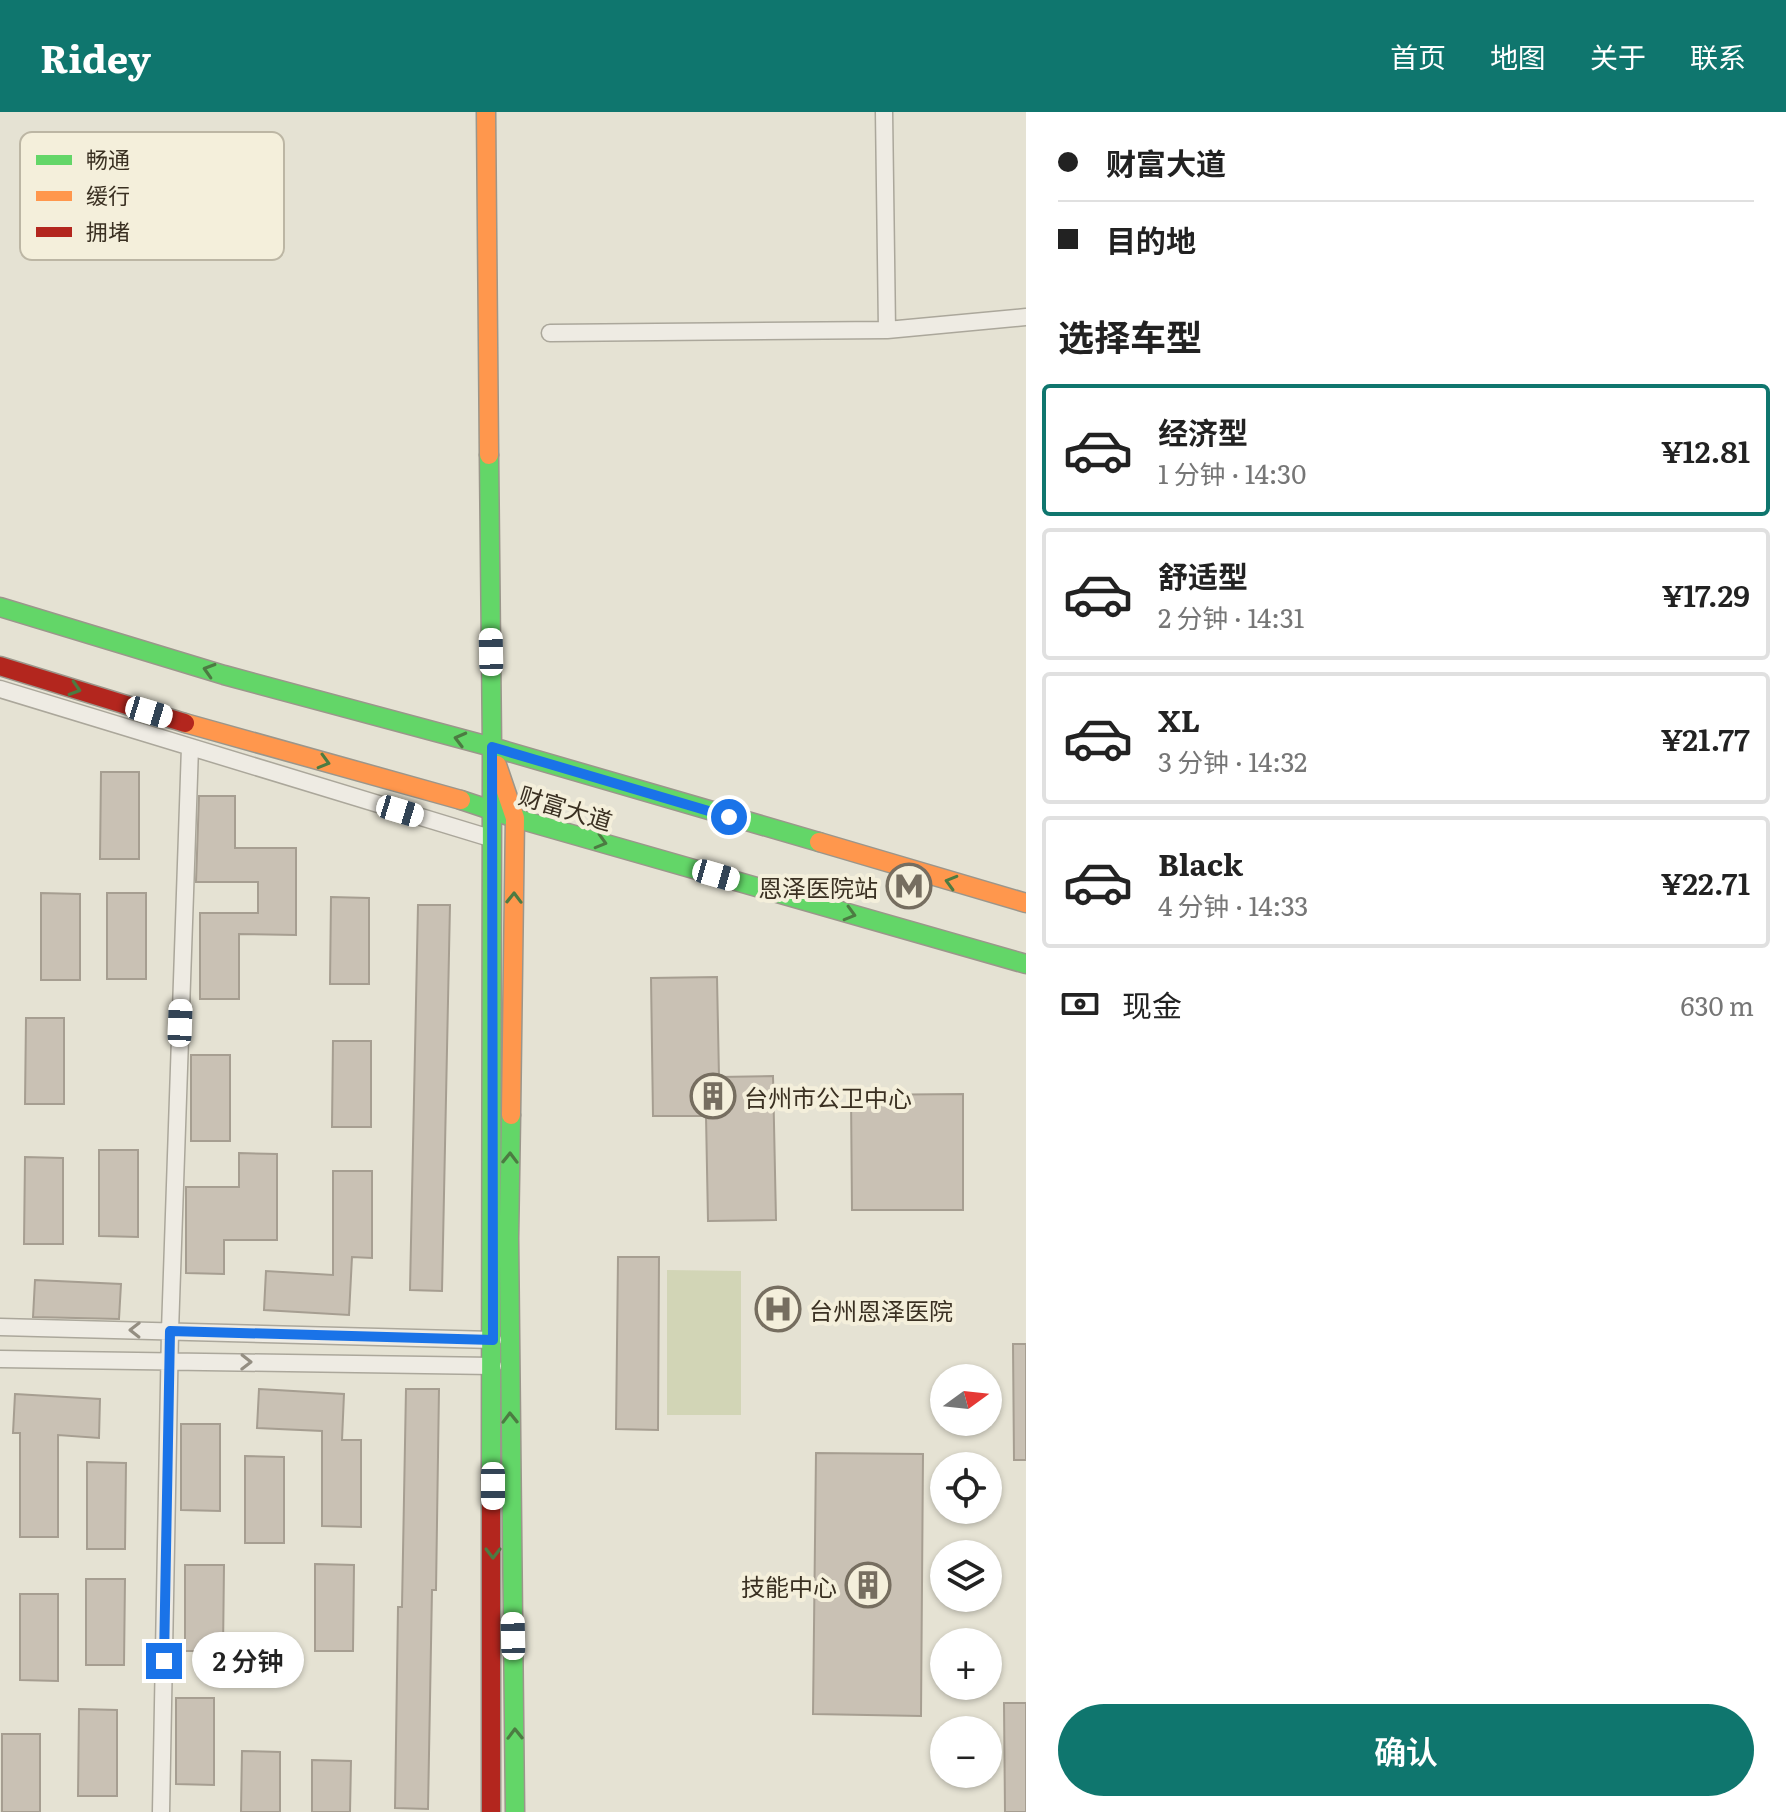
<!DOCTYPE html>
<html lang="zh">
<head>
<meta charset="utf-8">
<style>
	:root { --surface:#fff; --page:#f2f2f2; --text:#222; --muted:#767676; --line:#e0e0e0; --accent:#0f766e }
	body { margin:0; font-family:Literata,"Noto Sans SC",serif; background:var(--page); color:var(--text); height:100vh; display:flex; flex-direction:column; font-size:30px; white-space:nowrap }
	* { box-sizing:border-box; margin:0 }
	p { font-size:26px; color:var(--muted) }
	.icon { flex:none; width:44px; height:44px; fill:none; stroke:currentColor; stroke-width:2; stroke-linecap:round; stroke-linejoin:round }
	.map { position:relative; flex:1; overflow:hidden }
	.panel { display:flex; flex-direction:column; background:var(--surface); width:760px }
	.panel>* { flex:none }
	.banner { display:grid; align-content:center; height:176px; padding:0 32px; background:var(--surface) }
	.needle { width:52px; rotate:75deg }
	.tools { position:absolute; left:930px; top:1252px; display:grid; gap:16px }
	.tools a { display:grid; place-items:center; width:72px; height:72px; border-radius:50%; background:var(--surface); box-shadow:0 2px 6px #0004; font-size:40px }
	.end { position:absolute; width:36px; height:36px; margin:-18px; border:10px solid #1a73e8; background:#fff; box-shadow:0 0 0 4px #fff }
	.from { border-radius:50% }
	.bubble { position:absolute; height:56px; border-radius:28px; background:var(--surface); box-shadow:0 2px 6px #0004; font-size:26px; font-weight:600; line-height:56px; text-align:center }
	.car { position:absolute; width:24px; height:48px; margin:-24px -12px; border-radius:10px; box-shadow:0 0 6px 2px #0007; background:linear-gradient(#fff 24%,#345 0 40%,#fff 0 76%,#345 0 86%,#fff 0) }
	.banner b { display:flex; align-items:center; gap:28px; height:76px; font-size:30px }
	.banner b+b { border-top:2px solid var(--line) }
	.banner i { width:20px; height:20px; background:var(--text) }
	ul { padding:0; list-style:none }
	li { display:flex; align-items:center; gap:24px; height:132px; margin:0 16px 12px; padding:0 16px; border:4px solid var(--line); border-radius:8px }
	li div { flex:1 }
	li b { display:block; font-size:30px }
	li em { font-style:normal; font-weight:600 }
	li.active { border-color:var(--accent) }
	li>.icon { width:72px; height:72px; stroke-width:1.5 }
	h2 { padding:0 32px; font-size:36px; line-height:96px }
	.pay { display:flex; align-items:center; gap:20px; height:88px; padding:0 32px; font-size:30px }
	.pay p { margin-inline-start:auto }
	.button { display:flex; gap:16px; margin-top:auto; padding:16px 32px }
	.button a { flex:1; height:92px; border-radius:48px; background:var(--accent); color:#fff; font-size:32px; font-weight:600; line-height:92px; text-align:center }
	header { display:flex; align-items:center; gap:48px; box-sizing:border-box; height:112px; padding:0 40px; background:var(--accent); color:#fff }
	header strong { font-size:38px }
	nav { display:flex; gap:44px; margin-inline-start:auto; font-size:28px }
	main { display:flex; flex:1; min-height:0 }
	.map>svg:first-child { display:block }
	.green { fill:#d2d5b6 }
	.building { fill:#c9c1b4; stroke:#a69e91; stroke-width:2 }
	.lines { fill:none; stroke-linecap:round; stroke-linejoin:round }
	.street-casing { stroke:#aba79b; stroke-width:19 }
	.fast-casing { stroke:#9b968b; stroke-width:21 }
	.slow-casing { stroke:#9b968b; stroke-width:21 }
	.jam-casing { stroke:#9b968b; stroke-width:21 }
	.street { stroke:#eeebe3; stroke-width:16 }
	.fast { stroke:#63d668; stroke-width:18 }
	.slow { stroke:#ff974d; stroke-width:18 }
	.jam { stroke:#b3261e; stroke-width:18 }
	.oneway { stroke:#4c7b42 }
	.oneway2 { stroke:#948e82 }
	.route { stroke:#1a73e8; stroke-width:10 }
	.labels { text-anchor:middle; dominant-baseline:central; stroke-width:8; stroke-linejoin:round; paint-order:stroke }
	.street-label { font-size:24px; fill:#3a3022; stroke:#f4efdb }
	.poi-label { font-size:24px; fill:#3a3022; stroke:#f4efdb; text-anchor:end }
	.key { fill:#f4efdb; stroke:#bcb6a4; stroke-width:2 }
	.key-label { font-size:22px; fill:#3a3022 }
</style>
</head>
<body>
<header>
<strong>Ridey</strong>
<nav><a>首页</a><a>地图</a><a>关于</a><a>联系</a></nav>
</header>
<main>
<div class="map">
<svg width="1026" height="1700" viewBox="0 0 1026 1700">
	<rect width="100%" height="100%" fill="#e5e2d3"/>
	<path class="green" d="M667,1158L741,1159V1303H667Z"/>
	<path class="building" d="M101,660H139V747H100Z
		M199,684H235V736H296V823L239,822V887H200V801H258V770H196Z
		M41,781L80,782V868H41Z
		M107,781H146V867H107Z
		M331,785L369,786V872H330Z
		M418,793H450L442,1179L410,1178Z
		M717,865L719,965L773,964L776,1108L708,1109L706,1004H653L651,866Z
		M26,906H64V992H25Z
		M333,929H371V1015H332Z
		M191,943H230V1029H191Z
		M963,982V1098H852L851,983Z
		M99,1038H138V1125L99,1124Z
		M239,1041L277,1042V1128H224V1162L186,1161V1075H239Z
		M25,1045L63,1046V1132H24Z
		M333,1059H372V1146L352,1145L349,1203L264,1198L266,1159L333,1163Z
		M618,1145H659L658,1318L616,1317Z
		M35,1168L121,1172L119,1207L33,1205Z
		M1013,1232H1026V1348H1014Z
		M259,1277L344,1282L342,1328H361V1415L322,1414V1319L257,1316Z
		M406,1277H439L436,1478H432L428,1697L395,1696L398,1495H402Z
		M15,1282L100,1287L99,1326L58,1323V1425H20V1321H13Z
		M181,1312H220V1399L181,1398Z
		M816,1341L923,1342L921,1604L813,1602Z
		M245,1344L284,1345V1431H245Z
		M87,1350L126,1351L125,1437H87Z
		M315,1452L354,1453L353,1539H315Z
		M185,1453H224L223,1539H185Z
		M86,1467H125L124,1553H86Z
		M20,1482H58V1569L20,1568Z
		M176,1586H214V1673L176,1672Z
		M1004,1591H1026V1700H1005Z
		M79,1597L117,1598V1684H78Z
		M2,1622H40V1700H2Z
		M242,1639L280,1640V1700H241Z
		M312,1648L351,1649L350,1700H312Z"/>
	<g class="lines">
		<g class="street-casing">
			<path id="street" d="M884,0L887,218
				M550,221L887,218L1026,205
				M0,577L490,726
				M0,1215L493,1228
				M0,1247L493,1254
				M161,1700L170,1219L190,635"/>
		</g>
		<g class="fast-casing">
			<path id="fast" d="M489,343L492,635L491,1367
				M0,495L224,563L492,635L819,730
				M461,688L515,706L1026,852
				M511,1003L509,1126L515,1700"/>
		</g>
		<g class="slow-casing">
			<path id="slow" d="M486,0L489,343
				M185,611L461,688
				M497,653L515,706L511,1003
				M819,730L1026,791"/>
		</g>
		<g class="jam-casing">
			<path id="jam" d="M0,554L185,611
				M491,1700V1367"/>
		</g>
		<use href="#street" class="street"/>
		<use href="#fast" class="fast"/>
		<use href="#slow" class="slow"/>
		<use href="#jam" class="jam"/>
	</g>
	<defs><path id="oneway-chevron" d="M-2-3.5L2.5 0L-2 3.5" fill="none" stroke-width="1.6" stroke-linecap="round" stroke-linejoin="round" transform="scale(2)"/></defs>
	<g class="oneway">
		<use href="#oneway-chevron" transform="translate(209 558) rotate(-163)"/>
		<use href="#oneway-chevron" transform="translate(75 577) rotate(17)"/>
		<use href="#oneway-chevron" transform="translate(460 627) rotate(-165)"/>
		<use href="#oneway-chevron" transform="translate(324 650) rotate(16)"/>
		<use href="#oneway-chevron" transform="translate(601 730) rotate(16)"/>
		<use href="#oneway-chevron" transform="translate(951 770) rotate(-164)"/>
		<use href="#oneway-chevron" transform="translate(514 786) rotate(-89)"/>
		<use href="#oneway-chevron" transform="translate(850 802) rotate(16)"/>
		<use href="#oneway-chevron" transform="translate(510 1046) rotate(-89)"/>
		<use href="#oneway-chevron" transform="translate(510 1306) rotate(-91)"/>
		<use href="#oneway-chevron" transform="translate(493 1441) rotate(90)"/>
		<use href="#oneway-chevron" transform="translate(515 1622) rotate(-91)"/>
	</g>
	<g class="oneway2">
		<use href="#oneway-chevron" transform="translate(135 1218) rotate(-179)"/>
		<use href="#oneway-chevron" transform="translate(246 1250) rotate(1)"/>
	</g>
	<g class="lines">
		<path class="route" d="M164,1549L170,1219L493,1228L492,635L729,705"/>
	</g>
	<defs>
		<g id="metro-ring" transform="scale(2.3)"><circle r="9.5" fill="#f4efdb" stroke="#766e60" stroke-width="1.5"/><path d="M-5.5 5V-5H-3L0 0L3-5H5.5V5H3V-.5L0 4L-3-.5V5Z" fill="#766e60"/></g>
		<g id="building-ring" transform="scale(2.3)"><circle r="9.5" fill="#f4efdb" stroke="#766e60" stroke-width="1.5"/><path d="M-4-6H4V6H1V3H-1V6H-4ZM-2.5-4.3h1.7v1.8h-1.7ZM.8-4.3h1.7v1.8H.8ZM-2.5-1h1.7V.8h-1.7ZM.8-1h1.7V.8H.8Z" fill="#766e60"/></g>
		<g id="hospital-ring" transform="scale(2.3)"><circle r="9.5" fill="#f4efdb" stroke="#766e60" stroke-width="1.5"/><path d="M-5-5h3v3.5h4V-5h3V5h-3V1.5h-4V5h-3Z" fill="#766e60"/></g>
	</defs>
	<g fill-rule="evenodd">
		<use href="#metro-ring" x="909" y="774"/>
		<use href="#building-ring" x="713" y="984"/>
		<use href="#hospital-ring" x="778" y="1197"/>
		<use href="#building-ring" x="868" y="1473"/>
	</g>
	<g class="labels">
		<g class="street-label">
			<text transform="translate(566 695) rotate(17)">财富大道</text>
		</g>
		<g class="poi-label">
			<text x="878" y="774">恩泽医院站</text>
			<text x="744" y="984" text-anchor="start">台州市公卫中心</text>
			<text x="809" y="1197" text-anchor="start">台州恩泽医院</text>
			<text x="837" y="1473">技能中心</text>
		</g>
	</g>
	<rect x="20" y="20" width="264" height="128" rx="12" class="key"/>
	<rect x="36" y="43" width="36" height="10" fill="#63d668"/>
	<rect x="36" y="79" width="36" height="10" fill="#ff974d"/>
	<rect x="36" y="115" width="36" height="10" fill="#b3261e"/>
	<g class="key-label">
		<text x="86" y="56">畅通</text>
		<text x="86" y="92">缓行</text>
		<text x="86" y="128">拥堵</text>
	</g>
</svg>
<div class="tools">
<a><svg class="needle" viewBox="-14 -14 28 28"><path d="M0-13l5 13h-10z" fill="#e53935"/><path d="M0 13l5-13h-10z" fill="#767676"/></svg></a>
<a><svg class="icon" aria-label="locate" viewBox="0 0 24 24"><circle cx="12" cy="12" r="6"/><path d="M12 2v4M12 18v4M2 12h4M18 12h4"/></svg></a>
<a><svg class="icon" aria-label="layers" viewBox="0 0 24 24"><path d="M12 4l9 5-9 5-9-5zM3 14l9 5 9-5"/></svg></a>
<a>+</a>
<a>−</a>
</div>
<i class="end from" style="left:729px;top:705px"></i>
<i class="end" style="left:164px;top:1549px"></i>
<div class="bubble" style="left:192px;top:1520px;width:112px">2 分钟</div>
<i class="car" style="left:491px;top:540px;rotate:359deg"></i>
<i class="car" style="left:149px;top:600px;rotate:107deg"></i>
<i class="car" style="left:400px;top:699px;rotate:107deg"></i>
<i class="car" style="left:716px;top:763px;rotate:106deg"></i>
<i class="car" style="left:180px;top:911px;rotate:2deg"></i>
<i class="car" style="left:493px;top:1374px;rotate:180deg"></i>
<i class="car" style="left:513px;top:1524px;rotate:359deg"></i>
</div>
<section class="panel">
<div class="banner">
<b><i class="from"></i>财富大道</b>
<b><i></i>目的地</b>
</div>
<h2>选择车型</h2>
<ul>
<li class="active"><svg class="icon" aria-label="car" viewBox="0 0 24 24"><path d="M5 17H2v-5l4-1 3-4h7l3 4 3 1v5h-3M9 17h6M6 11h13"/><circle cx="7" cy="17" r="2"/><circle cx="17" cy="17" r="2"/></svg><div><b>经济型</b><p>1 分钟 · 14:30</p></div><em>¥12.81</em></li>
<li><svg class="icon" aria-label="car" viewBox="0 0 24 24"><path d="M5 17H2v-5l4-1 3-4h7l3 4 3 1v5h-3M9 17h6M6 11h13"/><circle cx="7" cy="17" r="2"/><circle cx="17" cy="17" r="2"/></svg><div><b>舒适型</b><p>2 分钟 · 14:31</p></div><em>¥17.29</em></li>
<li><svg class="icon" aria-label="car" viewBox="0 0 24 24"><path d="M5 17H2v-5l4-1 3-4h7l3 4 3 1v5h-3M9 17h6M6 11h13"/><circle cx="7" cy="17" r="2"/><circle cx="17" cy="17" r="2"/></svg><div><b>XL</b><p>3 分钟 · 14:32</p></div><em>¥21.77</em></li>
<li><svg class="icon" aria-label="car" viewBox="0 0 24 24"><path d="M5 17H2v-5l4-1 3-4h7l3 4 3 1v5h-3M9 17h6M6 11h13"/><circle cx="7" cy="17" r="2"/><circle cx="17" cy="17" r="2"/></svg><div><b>Black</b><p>4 分钟 · 14:33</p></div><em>¥22.71</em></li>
</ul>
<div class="pay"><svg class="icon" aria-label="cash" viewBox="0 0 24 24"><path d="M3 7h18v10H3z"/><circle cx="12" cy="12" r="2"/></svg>现金<p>630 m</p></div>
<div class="button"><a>确认</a></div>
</section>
</main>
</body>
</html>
